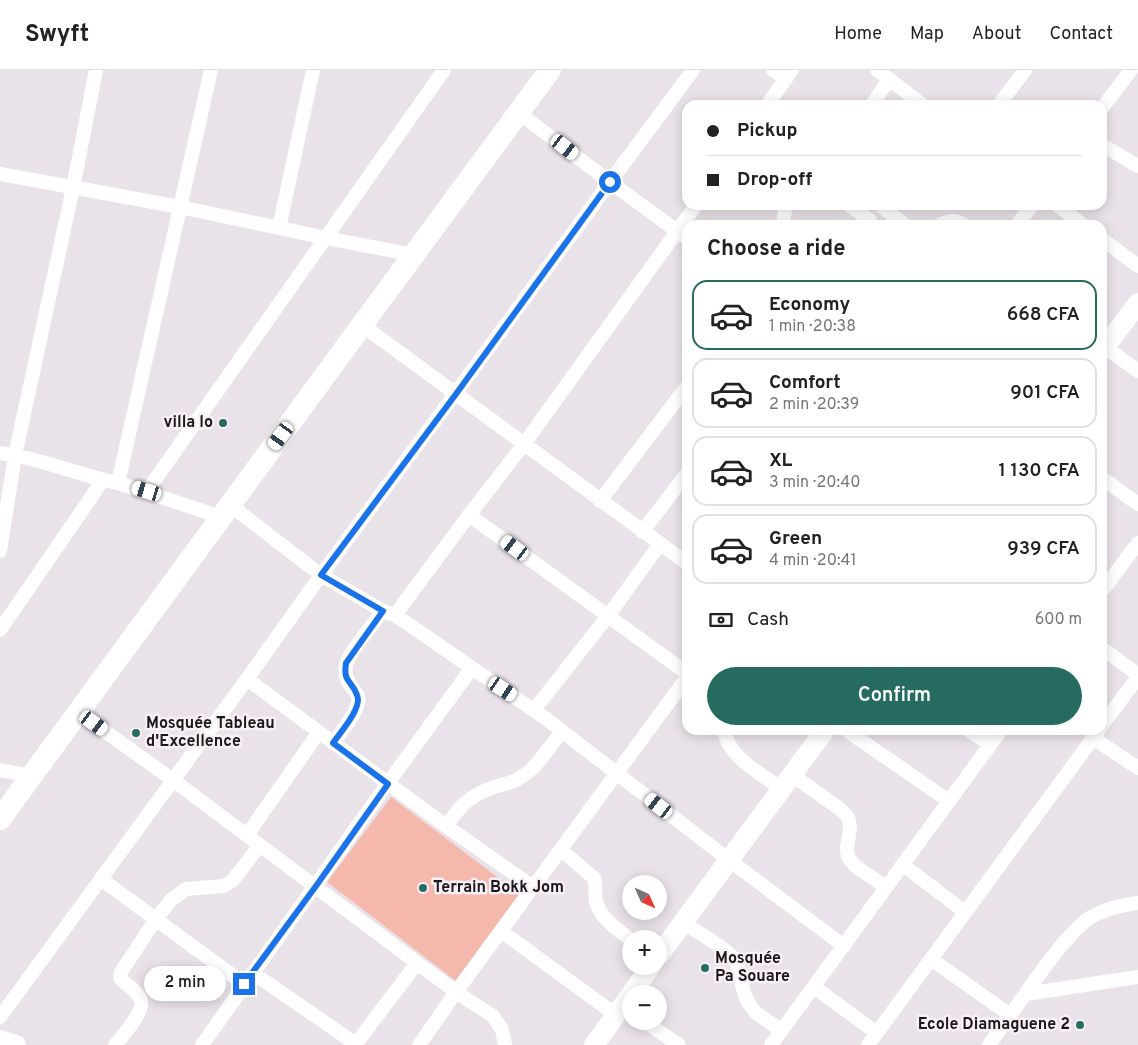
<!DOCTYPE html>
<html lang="en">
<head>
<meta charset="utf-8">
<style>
	:root { --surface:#fff; --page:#f6f6f6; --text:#222; --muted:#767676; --line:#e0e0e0; --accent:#266b5f }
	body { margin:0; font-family:Overpass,sans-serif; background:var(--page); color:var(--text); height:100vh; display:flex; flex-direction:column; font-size:19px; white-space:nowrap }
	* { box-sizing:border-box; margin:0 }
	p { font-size:16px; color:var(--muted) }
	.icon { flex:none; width:28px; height:28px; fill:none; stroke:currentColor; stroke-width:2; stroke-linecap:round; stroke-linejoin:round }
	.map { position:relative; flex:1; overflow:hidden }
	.details { position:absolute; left:682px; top:150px; width:425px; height:515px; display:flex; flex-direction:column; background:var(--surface); border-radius:15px; box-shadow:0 2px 12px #0003 }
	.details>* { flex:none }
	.hud { position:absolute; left:682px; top:30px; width:425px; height:110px; border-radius:15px; box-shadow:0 2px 12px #0003; display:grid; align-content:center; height:110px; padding:0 25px; background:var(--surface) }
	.needle { width:32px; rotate:135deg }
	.fabs { position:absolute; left:622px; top:805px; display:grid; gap:10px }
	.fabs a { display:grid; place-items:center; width:45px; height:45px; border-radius:50%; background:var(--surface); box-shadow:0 2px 12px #0003; font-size:25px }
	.end { position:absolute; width:22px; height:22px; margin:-11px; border:6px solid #1a73e8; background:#fff; box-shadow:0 0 0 2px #fff }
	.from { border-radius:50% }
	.bubble { position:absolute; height:35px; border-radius:18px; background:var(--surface); box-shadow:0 2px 12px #0003; font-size:16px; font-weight:600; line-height:35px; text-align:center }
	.car { position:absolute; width:15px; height:30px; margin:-15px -8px; border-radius:6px; box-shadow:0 0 4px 1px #0007; background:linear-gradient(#fff 24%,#345 0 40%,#fff 0 76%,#345 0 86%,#fff 0) }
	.hud b { display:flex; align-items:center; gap:18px; height:48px; font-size:19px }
	.hud b+b { border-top:1px solid var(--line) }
	.hud i { width:12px; height:12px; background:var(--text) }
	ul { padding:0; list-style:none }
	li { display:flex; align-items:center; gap:15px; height:70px; margin:0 10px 8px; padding:0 15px; border:2px solid var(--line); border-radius:15px }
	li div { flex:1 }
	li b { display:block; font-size:19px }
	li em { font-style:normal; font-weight:600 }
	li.selected { border-color:var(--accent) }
	li>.icon { width:45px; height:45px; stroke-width:1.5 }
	h2 { padding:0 25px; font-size:22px; line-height:60px }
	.pay { display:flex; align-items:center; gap:12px; height:55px; padding:0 25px; font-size:19px }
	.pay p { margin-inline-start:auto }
	.cta { display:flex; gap:10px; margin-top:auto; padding:10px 25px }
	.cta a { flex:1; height:58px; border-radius:30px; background:var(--accent); color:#fff; font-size:20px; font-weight:600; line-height:58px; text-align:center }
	header { display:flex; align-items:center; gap:30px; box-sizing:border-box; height:70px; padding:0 25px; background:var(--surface); border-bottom:1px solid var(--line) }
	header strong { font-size:24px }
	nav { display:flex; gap:28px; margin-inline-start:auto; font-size:18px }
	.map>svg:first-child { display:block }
	.garden { fill:#f4b9ac }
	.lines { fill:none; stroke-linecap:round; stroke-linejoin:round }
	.minor { stroke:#fff; stroke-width:14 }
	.secondary { stroke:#fff; stroke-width:20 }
	.trunk { stroke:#fff; stroke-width:22 }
	.route { stroke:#1a73e8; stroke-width:6 }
	.poi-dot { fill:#266b5f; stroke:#f8f0f6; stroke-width:2 }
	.labels { text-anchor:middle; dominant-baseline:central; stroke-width:5; stroke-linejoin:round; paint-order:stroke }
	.poi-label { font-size:16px; font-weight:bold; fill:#1c191b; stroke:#f8f0f6; text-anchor:start }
</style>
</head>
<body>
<header>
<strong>Swyft</strong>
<nav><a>Home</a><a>Map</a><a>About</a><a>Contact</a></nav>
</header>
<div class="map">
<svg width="1138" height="975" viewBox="0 0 1138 975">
	<rect width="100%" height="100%" fill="#eae2e9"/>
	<path class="garden" d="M391,727L520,824L456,911L327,812Z"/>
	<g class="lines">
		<path class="minor" d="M773,0L786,9
			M877,0L923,35
			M767,35L792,0
			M872,35L889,9
			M999,35L1025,0
			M1102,38L1131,0
			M519,43L610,112L688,169
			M1102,75L1138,96
			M0,104L180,137L326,168L414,185
			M849,135L870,150
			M1057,135L1083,155
			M881,136L905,155
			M783,155L784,145L787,135
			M939,155C948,151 955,149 964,155
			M1017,155L1032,135
			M279,158L313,0
			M1102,169L1138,196
			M362,255L688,494
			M1105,277L1138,301
			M0,383C40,388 78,405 118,413L221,447
			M1102,408L1138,434
			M118,413L211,0
			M147,421L444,0
			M600,431L688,315
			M230,435L321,505L383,541L395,545L545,648L729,790L844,876
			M469,445L688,604
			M642,462L688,402
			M0,481L15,385L73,118L96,0
			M1102,521L1138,473
			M395,545L469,445L524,374L696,135
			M0,560L103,410
			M1102,578L1138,605
			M247,609L446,756L533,817
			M534,640L608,546L660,474
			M78,642L173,710L456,922L493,946L502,960L505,975
			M1102,655L1138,607
			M724,660C728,687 761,704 782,719
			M846,660L949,731
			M968,660L990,674
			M1093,668L1138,698
			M333,673C340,663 362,638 358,626C357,624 355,622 354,620C348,612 344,606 346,595C348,584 374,553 383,541
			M0,700L31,706
			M792,705L840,739L848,747L850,757L847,778L848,787L855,796L886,817
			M446,756C460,737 466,728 489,719C499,715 509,714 518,709C536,700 550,676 562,661
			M247,765L319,662
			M561,780L594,808C597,816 594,824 596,832C601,849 618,860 631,870
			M903,795L965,842
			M101,809L244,914
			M683,853C697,862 725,877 734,889C739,897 741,907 742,915C748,942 761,947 782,960
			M501,861L616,945
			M931,889L1010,945
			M253,903L356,974
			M814,917L877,963
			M1026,924L1138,907
			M0,947L247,609L321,505L455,324L610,112L693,0
			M644,951L679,975
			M115,975C122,966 147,940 140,928C136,920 126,915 120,908L121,902L156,849L171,830L186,819L224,816L233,810L260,775
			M202,975L388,713L472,598
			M355,975L417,893
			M419,975L456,922L688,606
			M771,975L1001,660
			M868,975L1099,660
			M989,975C1013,942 1035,908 1061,876C1070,866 1079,854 1091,847C1105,839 1122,835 1138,833"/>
		<path class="secondary" d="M1102,281L1138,233
			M659,885L825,660
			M631,924L651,896
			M0,970L16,975
			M594,975L631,924"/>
		<path class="trunk" d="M0,749L362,255L550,0"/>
	</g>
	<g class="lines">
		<path class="route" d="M244,914L316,816L388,714L333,673C340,663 363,637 357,625C351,609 343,613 346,593L383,541L321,505L456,324L610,112"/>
	</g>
	<g class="poi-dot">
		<circle cx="223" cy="353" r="5"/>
		<circle cx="136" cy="663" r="5"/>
		<circle cx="423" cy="818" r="5"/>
		<circle cx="705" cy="898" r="5"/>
		<circle cx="1080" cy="955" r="5"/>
	</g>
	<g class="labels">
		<g class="poi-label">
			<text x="213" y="353" text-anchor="end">villa lo</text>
			<text x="146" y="654">Mosquée Tableau<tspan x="146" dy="18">d'Excellence</tspan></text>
			<text x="433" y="818">Terrain Bokk Jom</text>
			<text x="715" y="889">Mosquée<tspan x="715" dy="18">Pa Souare</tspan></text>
			<text x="1070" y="955" text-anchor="end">Ecole Diamaguene 2</text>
		</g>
	</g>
</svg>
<div class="fabs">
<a><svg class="needle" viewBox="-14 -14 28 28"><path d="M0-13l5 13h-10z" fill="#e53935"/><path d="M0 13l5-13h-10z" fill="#767676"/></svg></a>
<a>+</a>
<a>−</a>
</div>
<i class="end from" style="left:610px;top:112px"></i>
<i class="end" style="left:244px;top:914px"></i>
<div class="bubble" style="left:144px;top:896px;width:82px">2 min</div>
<i class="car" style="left:565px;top:77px;rotate:128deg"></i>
<i class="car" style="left:281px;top:366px;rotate:216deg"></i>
<i class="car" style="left:147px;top:421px;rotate:287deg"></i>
<i class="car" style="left:515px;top:478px;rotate:306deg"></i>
<i class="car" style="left:503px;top:619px;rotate:124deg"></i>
<i class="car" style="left:94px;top:653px;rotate:126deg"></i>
<i class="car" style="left:659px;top:736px;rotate:308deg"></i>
<div class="hud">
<b><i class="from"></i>Pickup</b>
<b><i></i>Drop-off</b>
</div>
<section class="details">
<h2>Choose a ride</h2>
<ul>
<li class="selected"><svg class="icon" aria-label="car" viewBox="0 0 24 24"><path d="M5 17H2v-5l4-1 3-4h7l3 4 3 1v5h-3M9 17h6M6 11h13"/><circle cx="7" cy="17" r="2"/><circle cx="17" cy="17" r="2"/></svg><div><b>Economy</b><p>1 min · 20:38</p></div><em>668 CFA</em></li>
<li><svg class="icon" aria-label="car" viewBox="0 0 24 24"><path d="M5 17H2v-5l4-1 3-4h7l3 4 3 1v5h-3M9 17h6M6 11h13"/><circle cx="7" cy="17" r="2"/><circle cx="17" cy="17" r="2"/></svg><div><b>Comfort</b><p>2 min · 20:39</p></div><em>901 CFA</em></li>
<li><svg class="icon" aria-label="car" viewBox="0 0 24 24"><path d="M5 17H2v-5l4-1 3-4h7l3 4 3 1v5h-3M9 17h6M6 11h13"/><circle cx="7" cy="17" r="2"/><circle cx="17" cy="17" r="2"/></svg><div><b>XL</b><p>3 min · 20:40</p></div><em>1 130 CFA</em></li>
<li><svg class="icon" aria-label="car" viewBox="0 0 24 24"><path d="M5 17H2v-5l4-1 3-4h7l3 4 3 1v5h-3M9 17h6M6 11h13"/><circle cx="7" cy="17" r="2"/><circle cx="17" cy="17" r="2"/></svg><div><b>Green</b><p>4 min · 20:41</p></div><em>939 CFA</em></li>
</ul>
<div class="pay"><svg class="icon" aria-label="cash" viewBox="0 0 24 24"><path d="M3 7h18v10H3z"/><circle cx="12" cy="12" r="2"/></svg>Cash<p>600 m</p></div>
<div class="cta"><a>Confirm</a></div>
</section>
</div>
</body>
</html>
